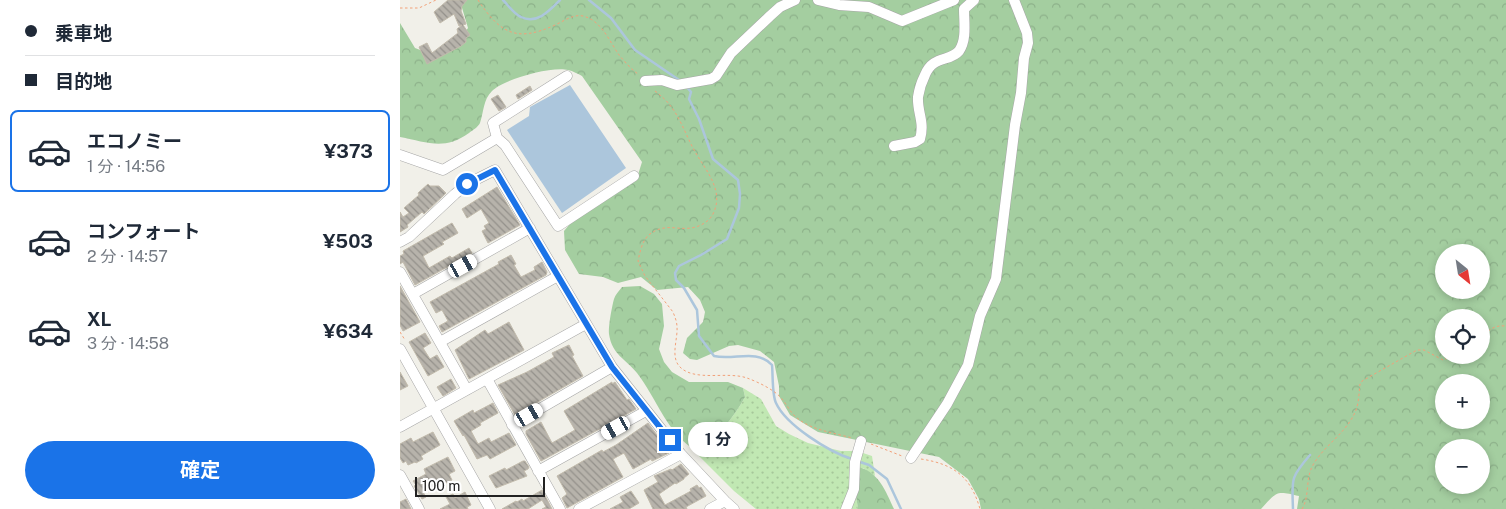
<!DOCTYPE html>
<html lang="ja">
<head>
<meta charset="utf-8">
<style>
	:root { --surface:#fff; --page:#f6f6f7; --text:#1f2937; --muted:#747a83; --line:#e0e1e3; --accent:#1a73e8 }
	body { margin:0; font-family:"Public Sans","Noto Sans JP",sans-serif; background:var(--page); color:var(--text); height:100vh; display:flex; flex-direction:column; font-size:19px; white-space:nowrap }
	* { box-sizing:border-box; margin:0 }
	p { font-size:16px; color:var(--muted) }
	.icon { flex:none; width:28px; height:28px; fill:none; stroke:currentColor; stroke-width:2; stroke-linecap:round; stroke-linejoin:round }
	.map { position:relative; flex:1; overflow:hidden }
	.drawer { display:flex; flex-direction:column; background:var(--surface); width:400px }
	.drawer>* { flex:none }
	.banner { display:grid; align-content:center; height:110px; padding:0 25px; background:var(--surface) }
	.needle { width:32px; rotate:150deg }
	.tools { position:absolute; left:1035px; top:244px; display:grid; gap:10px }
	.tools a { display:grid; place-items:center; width:55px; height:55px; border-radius:50%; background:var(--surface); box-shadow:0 2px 8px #0003; font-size:25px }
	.scale { position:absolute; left:15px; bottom:12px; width:130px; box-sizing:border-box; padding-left:5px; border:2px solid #222; border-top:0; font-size:14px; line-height:18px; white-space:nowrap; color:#222; -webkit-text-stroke:4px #fff; paint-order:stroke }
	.end { position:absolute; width:22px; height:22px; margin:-11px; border:6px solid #1a73e8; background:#fff; box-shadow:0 0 0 2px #fff }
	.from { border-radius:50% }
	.bubble { position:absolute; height:35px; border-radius:18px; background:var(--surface); box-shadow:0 2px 8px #0003; font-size:16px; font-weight:700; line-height:35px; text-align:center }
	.car { position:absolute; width:15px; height:30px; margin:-15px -8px; border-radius:6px; box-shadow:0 0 4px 1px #0007; background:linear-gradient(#fff 24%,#345 0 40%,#fff 0 76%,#345 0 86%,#fff 0) }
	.banner b { display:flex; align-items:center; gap:18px; height:48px; font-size:19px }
	.banner b+b { border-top:1px solid var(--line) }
	.banner i { width:12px; height:12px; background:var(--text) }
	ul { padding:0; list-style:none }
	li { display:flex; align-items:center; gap:15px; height:82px; margin:0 10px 8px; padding:0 15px; border:2px solid transparent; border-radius:8px }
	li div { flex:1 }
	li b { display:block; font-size:19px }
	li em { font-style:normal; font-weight:700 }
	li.current { border-color:var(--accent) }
	li>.icon { width:45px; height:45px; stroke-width:1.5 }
	.cta { display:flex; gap:10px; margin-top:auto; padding:10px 25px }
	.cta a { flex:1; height:58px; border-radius:30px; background:var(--accent); color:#fff; font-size:20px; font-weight:700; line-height:58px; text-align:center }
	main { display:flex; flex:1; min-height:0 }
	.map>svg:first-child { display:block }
	.grass { fill:url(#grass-dots) }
	.forest { fill:url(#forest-crowns); fill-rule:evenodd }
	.water { fill:#acc6dc }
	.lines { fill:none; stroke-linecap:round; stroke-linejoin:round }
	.stream { stroke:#acc6dc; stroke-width:2.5 }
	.building { fill:url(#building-back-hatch); stroke:#c2bbac }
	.minor-casing { stroke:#a6a6a6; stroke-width:11 }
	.path { stroke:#f2a179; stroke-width:1; stroke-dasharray:2.5 2.5; stroke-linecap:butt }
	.minor { stroke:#fff; stroke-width:10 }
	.route { stroke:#1a73e8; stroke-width:6 }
</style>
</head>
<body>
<main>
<section class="drawer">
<div class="banner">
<b><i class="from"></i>乗車地</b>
<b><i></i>目的地</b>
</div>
<ul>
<li class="current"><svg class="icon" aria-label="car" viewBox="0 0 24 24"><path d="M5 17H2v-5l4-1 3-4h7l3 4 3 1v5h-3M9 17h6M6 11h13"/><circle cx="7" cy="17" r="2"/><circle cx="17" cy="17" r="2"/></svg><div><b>エコノミー</b><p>1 分 · 14:56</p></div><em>¥373</em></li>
<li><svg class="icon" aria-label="car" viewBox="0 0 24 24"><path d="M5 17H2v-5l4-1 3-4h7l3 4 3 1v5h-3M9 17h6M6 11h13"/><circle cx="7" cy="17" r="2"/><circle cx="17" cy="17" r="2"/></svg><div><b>コンフォート</b><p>2 分 · 14:57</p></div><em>¥503</em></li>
<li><svg class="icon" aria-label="car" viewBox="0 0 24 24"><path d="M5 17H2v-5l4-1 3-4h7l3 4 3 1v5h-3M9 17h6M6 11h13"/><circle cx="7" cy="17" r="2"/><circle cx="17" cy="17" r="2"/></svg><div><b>XL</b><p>3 分 · 14:58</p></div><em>¥634</em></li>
</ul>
<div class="cta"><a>確定</a></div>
</section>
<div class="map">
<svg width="1106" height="509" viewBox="0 0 1106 509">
	<defs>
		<pattern id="grass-dots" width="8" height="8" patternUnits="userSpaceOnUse" patternTransform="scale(1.25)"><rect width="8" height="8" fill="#c1e8b3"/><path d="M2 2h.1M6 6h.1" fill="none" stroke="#a6c79a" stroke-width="1.8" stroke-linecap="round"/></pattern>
		<pattern id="forest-crowns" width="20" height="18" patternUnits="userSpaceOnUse" patternTransform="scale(1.25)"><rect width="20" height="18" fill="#a4cea0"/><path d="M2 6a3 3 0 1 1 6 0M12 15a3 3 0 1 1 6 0" fill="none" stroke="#8db18a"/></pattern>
		<pattern id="building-back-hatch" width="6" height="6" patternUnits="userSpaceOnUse" patternTransform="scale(1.25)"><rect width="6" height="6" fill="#b7b3ab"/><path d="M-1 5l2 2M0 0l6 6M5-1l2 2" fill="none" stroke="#94918b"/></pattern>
	</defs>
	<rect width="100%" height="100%" fill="#f1f0e9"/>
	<path class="grass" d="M343,388L361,399L376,426L389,434L408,443L441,451H457L472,456L475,476L463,468L453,475L458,509H356L334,491L292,449L298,451C318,436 333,419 345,397Z"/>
	<path class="forest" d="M58,0H1106V509H897L899,496C875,490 877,492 861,509H581L579,499L568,479L539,457L418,432L390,415L379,396V386L374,362L360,351L338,345L329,346L297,360L290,359L283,353L287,338L303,322L305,312L300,300L288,287L257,290L241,277L218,283L203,277L179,274L165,250L164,231L179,213L237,178L242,162L182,76C178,74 173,71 168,70C152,66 104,79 92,91C83,100 84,111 80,123C78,127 73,130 69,133C44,151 27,142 0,137V23L15,48L36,56L55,46L68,28L60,1ZM1044,252H1081V290H1044ZM1044,318H1081V355H1044ZM1044,382H1081V420H1044ZM1044,448H1081V485H1044Z
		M240,286L254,294L262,304L264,326L259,349L264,362L272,372L289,382H328L343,388L345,397C333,419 318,436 298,451C269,438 256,397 237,373C226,359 212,355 209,334C208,327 212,306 214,299C215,295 219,291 222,287Z
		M457,467C478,470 486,492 494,509H458L453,475Z"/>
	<path class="water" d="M170,85L226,168L162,213L107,130L129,116L130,107Z"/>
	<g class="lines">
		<path class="stream" d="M103,0C108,5 114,14 121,17C137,25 150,10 160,0
			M189,0L211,18L235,50L282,82
			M286,86L291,92L289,99L299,119L313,159L338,180L340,194L339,208L327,239L301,255L279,266L275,273L276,280L284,288L297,310L299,336L314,356C334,361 356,348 372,365C373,375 372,395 376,403C386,425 429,452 452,459
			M457,461L469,465L487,479L501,509
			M893,509C892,479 890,478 910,455"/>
	</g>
	<path class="building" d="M48,0H67L62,6L61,11L66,24L63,25L70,35L66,38V42L61,46L27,64L19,47L27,43L32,53L58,33L57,29L62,25L59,26L54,14L40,23L34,12Z
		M130,86L132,90L118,99L116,95Z
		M98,95L106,107L99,111L91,99Z
		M28,184L30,186H39L46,193L24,214L22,212L7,225L8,227L0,232V212L3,217L9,213L4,208L19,195L18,193Z
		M97,187L120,225L88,243L82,231L86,229L84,226L89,223L81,209L67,218L62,209Z
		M52,223L58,233L42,242L44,244L23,256L29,268L50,256L52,258L69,248L72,253L15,285L3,262L0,264V256L4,254L3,251Z
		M111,255L116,264L114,265L121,277L135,270L134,267L142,262L147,272L146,275L42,332L39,326L48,321L42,310L36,313L30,302L99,264L98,262Z
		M0,286L20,322L3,331L0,325Z
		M109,322L124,350L69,379L55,350L85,330L88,334Z
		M25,333L31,343L23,348L30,359L37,355L44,367L28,376L9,342Z
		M169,345L174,355L172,356L183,376L115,415L98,385L127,372L154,357L152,353Z
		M0,372L8,386L0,390Z
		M51,379L56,388L43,396L37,387Z
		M212,382V384L215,382L227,400L229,399L236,409L141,461L126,434V431L141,422L152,443L175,430L164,411Z
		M93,403L98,413L80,423L81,425L71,431L78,444L89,438L91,442L109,433L116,445L90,459L87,455L77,459L64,435L63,436L54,421L73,410L74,413Z
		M248,423L266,447L269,453L252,461L251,459L233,469L224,453L213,459L223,477L167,508L162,498L167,494L157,476L202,450L203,452L216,445Z
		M33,432L40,445L21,456L23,459L16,463L15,462L8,465L6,461L3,463L0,458V444L11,438L13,442Z
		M48,457L55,471L49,474L52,480L44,484L43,482L38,483L23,492L26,497L22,499L14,486L16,485L13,481L26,474L24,469Z
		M123,461H125L129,467L128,469L124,471L127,476L96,488L89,476L105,468L106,470Z
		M281,464L289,474L284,478V479L276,484L275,483L259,494L265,505L291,491L290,489L297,485L299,488L301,487L306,496L286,507L287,509H253L244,490L258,482L254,476L271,469L272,470Z
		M142,490L152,509H142L146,507L142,500L128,509H102L116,501L117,502L122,499L123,501Z
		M231,491L239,503L229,509H210L223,502L220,497Z
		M65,492L71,505L67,507L68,509H40L50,504L46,497L53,494L55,498Z
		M6,499L11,509H0V502Z"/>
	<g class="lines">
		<g class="minor-casing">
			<path id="minor" d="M418,0L439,5L469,7L502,21L554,0
				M167,76L93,123L97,138L105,145L158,226L234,176
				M245,81L262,80L277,85L311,79L316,76L331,53L370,16L380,7L395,0
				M494,146L515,142L520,139C525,122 517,112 518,97C519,90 522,81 525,75C533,55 550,62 559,51C567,40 564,22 564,9L574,0
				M0,155L43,170L97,138
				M0,242L9,237L55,194L67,184L95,170L212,367L281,454L325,501L334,509
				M0,272L67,390
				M13,294L130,228
				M40,342L158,276
				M0,349L90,509
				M87,379L160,509
				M112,425L212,367
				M0,427L186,324
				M511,458L547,404L568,365L580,316L596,279L615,125L621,93L624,58L628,43L627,33L614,0
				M138,471L246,411
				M0,475L19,509
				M179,509L281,454
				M310,509L325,501
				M446,509L454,489L455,462L461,441"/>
		</g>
		<path class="path" d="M78,0C100,33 116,43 155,25C164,21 173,14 183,16C201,20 210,42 219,55C225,62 231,69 238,74
			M0,8H19L36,0
			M255,91C260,95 265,99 269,104C281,118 287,139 297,155C308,173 324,192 313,214C309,222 299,227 291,228C276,230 265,223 250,234C242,240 240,252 238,261L245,276L273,312C275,317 277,322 277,327C278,339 270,357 280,367C295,382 327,371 347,378C358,382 375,390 382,399C387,405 390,412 396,417C410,430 435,433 452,438
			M0,332L5,340
			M1081,338C1090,329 1094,325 1106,326
			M471,444L502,456
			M521,459C554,464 571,477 580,509
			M902,509C910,496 905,479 913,465C925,444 947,433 956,410C959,402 959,392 960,384L962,381L1017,350H1024L1043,360L1055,355"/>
		<use href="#minor" class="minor"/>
	</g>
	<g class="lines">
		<path class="route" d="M67,184L95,170L212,367L270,440"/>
	</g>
</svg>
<div class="tools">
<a><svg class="needle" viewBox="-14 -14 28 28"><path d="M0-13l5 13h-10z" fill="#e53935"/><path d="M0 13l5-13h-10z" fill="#747a83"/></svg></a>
<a><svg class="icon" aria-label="locate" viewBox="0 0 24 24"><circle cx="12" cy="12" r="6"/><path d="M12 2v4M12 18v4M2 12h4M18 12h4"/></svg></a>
<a>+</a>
<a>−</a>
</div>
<div class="scale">100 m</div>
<i class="end from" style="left:67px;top:184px"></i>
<i class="end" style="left:270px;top:440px"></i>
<div class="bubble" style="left:288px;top:422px;width:60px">1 分</div>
<i class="car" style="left:63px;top:266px;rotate:61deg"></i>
<i class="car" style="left:129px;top:415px;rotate:60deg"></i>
<i class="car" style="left:216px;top:428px;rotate:241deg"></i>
</div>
</main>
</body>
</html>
